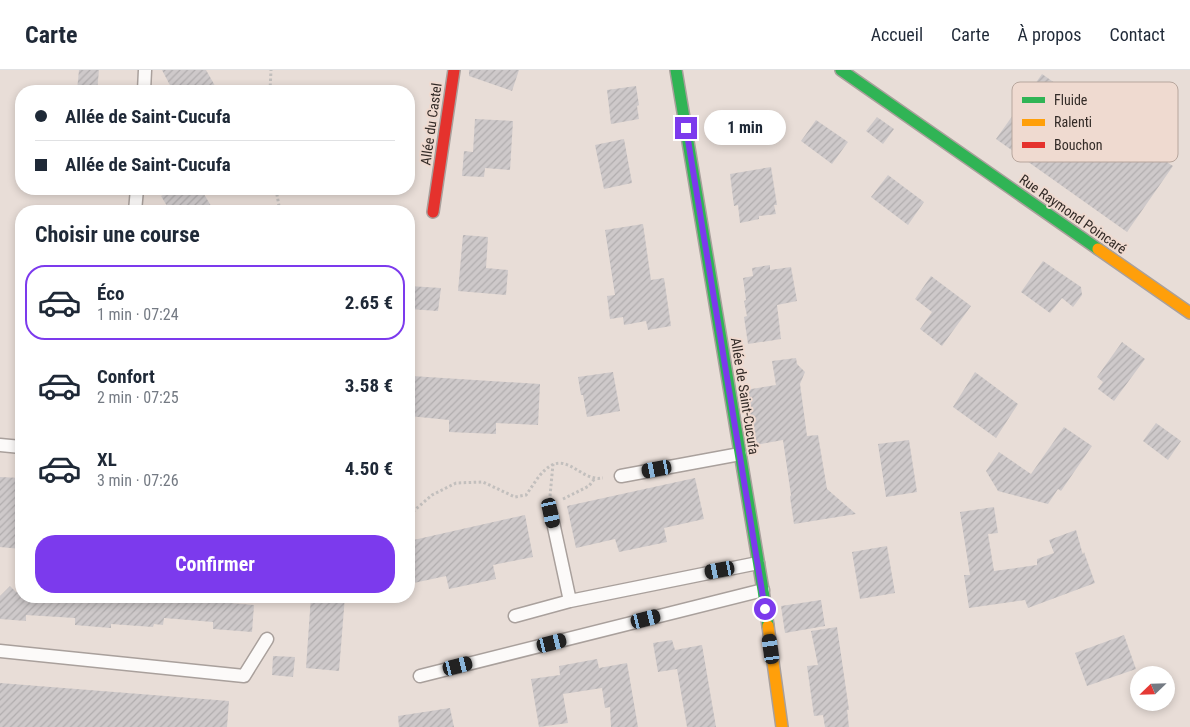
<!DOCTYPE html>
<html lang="fr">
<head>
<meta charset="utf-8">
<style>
	:root { --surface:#fff; --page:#f2f2f3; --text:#1f2937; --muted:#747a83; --line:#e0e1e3; --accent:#7c3aed }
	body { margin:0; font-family:"Roboto Condensed",sans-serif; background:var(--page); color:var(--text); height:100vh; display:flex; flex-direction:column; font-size:19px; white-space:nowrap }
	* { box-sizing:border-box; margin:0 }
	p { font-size:16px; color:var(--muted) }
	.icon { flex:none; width:28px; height:28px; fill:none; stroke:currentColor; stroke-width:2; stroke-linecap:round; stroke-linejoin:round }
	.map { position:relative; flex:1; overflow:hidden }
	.panel { position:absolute; left:15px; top:135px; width:400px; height:398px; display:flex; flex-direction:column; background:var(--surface); border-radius:20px; box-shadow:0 2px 8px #0003 }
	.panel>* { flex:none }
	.guide { position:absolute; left:15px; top:15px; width:400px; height:110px; border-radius:20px; box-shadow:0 2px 8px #0003; display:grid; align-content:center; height:110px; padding:0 20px; background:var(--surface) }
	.needle { width:32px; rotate:247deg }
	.controls { position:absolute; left:1130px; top:596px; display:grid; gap:10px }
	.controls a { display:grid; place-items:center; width:45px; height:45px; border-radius:50%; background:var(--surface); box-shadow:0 2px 8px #0003; font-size:25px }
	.end { position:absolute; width:22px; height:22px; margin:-11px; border:6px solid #7c3aed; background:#fff; box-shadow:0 0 0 2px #fff }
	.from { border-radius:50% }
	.bubble { position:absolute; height:35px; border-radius:18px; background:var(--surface); box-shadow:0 2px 8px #0003; font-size:16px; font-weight:700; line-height:35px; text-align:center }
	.car { position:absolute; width:15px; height:30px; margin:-15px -8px; border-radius:6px; box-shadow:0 0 4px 1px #0007; background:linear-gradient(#222 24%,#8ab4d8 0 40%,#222 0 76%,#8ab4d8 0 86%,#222 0) }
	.guide b { display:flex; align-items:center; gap:18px; height:48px; font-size:19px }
	.guide b+b { border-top:1px solid var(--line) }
	.guide i { width:12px; height:12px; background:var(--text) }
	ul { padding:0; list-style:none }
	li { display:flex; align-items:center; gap:15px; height:75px; margin:0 10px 8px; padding:0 10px; border:2px solid transparent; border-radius:20px }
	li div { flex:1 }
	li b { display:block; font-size:19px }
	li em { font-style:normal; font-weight:700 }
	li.current { border-color:var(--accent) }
	li>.icon { width:45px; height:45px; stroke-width:1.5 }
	h2 { padding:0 20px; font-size:22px; line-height:60px }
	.button { display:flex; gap:10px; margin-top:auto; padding:10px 20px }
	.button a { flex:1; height:58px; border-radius:20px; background:var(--accent); color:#fff; font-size:20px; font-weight:700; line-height:58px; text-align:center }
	header { display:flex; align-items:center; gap:30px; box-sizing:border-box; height:70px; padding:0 25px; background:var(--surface); border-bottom:1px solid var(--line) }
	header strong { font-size:24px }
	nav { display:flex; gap:28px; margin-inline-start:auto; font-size:18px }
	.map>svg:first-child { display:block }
	.building { fill:url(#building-hatch) }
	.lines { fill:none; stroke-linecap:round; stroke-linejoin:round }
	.lane-casing { stroke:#a9a09c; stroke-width:15 }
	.fast-casing { stroke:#a9a09c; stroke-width:14 }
	.slow-casing { stroke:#a9a09c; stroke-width:14 }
	.jam-casing { stroke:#a9a09c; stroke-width:14 }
	.path { stroke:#c2bfbd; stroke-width:3; stroke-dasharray:2.5 2.5; stroke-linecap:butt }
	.lane { stroke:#fcfaf9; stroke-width:12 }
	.fast { stroke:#30b455; stroke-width:11 }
	.slow { stroke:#ff9f0a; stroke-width:11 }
	.jam { stroke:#e5322d; stroke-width:11 }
	.route { stroke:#7c3aed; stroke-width:6 }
	.labels { text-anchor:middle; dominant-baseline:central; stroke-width:4; stroke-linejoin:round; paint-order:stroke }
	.street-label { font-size:14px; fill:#332b27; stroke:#efdad0 }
	.key { fill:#efdad0; stroke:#b7a69d; stroke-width:1 }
	.key-label { font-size:14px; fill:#332b27 }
</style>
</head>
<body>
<header>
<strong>Carte</strong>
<nav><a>Accueil</a><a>Carte</a><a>À propos</a><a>Contact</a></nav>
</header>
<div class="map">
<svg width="1190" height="657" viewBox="0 0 1190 657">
	<defs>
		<pattern id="building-hatch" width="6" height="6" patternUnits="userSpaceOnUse" patternTransform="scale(1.25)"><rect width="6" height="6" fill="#cec9ca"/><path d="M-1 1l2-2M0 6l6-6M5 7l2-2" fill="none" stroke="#b1adae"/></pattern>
	</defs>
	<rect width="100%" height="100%" fill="#e8ddd7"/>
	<path class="building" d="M79,0H99L97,21H77Z
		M162,0H206L218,21H173Z
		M469,0H519L512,21L469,6Z
		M1042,4L1125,62L1150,25L1177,59L1158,86L1173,96L1127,162L996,69Z
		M636,16L639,35L637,36L639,49L611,54L607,20Z
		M877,47L894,59L883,74L866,61Z
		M475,49L513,51L510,100L485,98L484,107L462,106L464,81L473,82Z
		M816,50L848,72L832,94L801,71Z
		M624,69L632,113L604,119L595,75Z
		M771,97L777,135H774L776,144L759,146V149L740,153L738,135L734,136L730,104Z
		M888,105L924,132L908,155L871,127Z
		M174,119H201L214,141H170L161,126Z
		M643,154L651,210L664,208L671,256L648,260L646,251L624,255L623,247L610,249L607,226L615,225L605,160Z
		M463,165L488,167L486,198L508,200L506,225L458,221Z
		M1043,191L1081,217L1082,225L1073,237L1062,228L1050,243L1021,222Z
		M770,195V200L791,197L797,231L777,235L781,269L748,274L744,247L747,246L744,231L746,230L743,208L753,206L752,198Z
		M931,206L971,236L942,276L920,259L932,242L915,229Z
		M409,216L441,218L438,241L409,239Z
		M1122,272L1145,289L1114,331L1098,319L1103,312L1097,307Z
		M796,288L797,294L805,302L800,314L807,366L818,365L827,419L856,444L794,454L790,427L791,425L783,370L755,375L745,320L776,315L772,291Z
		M613,302L620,341L587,347L583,325H581L578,307Z
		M975,302L1018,334L996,368L953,337Z
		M412,306L540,314L538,355L496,353V364L449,362V350L409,346Z
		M1156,353L1181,371L1168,390L1143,371Z
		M1064,357L1092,376L1061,421L1058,419L1048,434L998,421L986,401L999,382L1031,404Z
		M909,370L917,422L886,427L878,374Z
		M0,407L21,408V479L0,477Z
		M695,408L704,449L664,458L667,472L619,482L615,469L576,478L567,436Z
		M994,437L998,463L988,464L994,501L1037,495V489L1054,483L1049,470L1076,460L1083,485L1084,482L1095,513L1028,538L1025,530L969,538L964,505H970L960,442Z
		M525,445L533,487L493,495L496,509L449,519L446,506L409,514V471Z
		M887,476L895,523L860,529L852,482Z
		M10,516L16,522L21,523V526H64L90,528L92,526H98L101,529L129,532V526H149L254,535L252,562L213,559V552L164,548L163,555L154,554L153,557L111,554V558L75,555V548L26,545V551L0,549V526Z
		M311,526H345L339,601L306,598Z
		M821,530L825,556L785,563L781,536Z
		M837,557L849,640H847L849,657H825L823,645L814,646L807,596L818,595L811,561Z
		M1124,565L1136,599L1087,616L1075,583Z
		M672,570L675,580L702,575L716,657H687L677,599L658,602L653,573Z
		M273,586L295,587L293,607L272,605Z
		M597,589L599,598L627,593L638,657H611L610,637L605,638L602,618L563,624L568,653L539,657L531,609L560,605L559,596Z
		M0,613L229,631L227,657H0Z
		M450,638L454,657H399L398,646Z"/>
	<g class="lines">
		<g class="lane-casing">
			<path id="lane" d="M144,21L145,0
				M135,141L137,119
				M0,375L21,377
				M621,406L740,384
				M551,443L570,531
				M515,546L570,531L758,493
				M0,581L244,606L267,569
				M420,606L763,520"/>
		</g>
		<g class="fast-casing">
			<path id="fast" d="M676,0L763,520L768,556
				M841,0L1098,179"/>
		</g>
		<g class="slow-casing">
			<path id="slow" d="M1098,179L1190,243
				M768,556L782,657"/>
		</g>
		<g class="jam-casing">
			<path id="jam" d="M433,142L454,0"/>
		</g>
		<path class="path" d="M270,21L271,0
			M276,119L279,136L277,141
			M550,426L553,394
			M563,429L589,416L595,408
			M409,445L432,425L456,413L483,412L515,427L526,425C532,417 538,406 545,400C564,382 577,405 595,408C598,409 601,408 603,408"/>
		<use href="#lane" class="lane"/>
		<use href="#fast" class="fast"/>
		<use href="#slow" class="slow"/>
		<use href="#jam" class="jam"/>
	</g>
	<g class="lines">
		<path class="route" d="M686,58L765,539"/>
	</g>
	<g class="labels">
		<g class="street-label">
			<text transform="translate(431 54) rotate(-82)">Allée du Castel</text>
			<text transform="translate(1073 144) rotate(35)">Rue Raymond Poincaré</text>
			<text transform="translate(745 326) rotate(81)">Allée de Saint-Cucufa</text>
		</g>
	</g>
	<rect x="1012" y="12" width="166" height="80" rx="8" class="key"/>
	<rect x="1022" y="27" width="23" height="6" fill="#30b455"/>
	<rect x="1022" y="49" width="23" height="7" fill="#ff9f0a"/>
	<rect x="1022" y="72" width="23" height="6" fill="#e5322d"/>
	<g class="key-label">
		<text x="1054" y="35">Fluide</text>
		<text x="1054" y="57">Ralenti</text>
		<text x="1054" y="80">Bouchon</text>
	</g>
</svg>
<div class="controls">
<a><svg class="needle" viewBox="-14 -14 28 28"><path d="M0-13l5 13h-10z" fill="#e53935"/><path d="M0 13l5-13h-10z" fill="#747a83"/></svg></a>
</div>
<i class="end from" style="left:765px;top:539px"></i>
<i class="end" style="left:686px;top:58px"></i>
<div class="bubble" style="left:704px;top:40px;width:82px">1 min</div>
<i class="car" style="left:657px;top:399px;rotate:259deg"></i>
<i class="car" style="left:551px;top:443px;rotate:168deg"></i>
<i class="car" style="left:720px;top:500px;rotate:259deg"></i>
<i class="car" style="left:646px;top:549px;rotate:76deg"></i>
<i class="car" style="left:552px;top:573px;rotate:76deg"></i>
<i class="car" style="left:771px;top:579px;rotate:352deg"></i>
<i class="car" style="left:458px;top:596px;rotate:76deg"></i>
<div class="guide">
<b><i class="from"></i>Allée de Saint-Cucufa</b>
<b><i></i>Allée de Saint-Cucufa</b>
</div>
<section class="panel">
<h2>Choisir une course</h2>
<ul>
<li class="current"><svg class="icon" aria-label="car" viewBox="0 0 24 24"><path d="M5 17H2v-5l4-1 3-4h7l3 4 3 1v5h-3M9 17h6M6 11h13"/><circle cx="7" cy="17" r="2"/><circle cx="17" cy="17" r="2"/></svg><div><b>Éco</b><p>1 min · 07:24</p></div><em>2.65 €</em></li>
<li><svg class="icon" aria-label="car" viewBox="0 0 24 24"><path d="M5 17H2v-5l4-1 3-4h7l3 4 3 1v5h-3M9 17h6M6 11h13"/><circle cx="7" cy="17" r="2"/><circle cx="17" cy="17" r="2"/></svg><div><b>Confort</b><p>2 min · 07:25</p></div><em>3.58 €</em></li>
<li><svg class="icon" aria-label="car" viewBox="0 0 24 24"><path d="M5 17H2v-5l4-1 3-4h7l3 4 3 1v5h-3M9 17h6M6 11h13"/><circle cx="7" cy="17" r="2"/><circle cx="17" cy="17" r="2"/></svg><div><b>XL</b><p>3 min · 07:26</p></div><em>4.50 €</em></li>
</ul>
<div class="button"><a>Confirmer</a></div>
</section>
</div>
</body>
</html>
